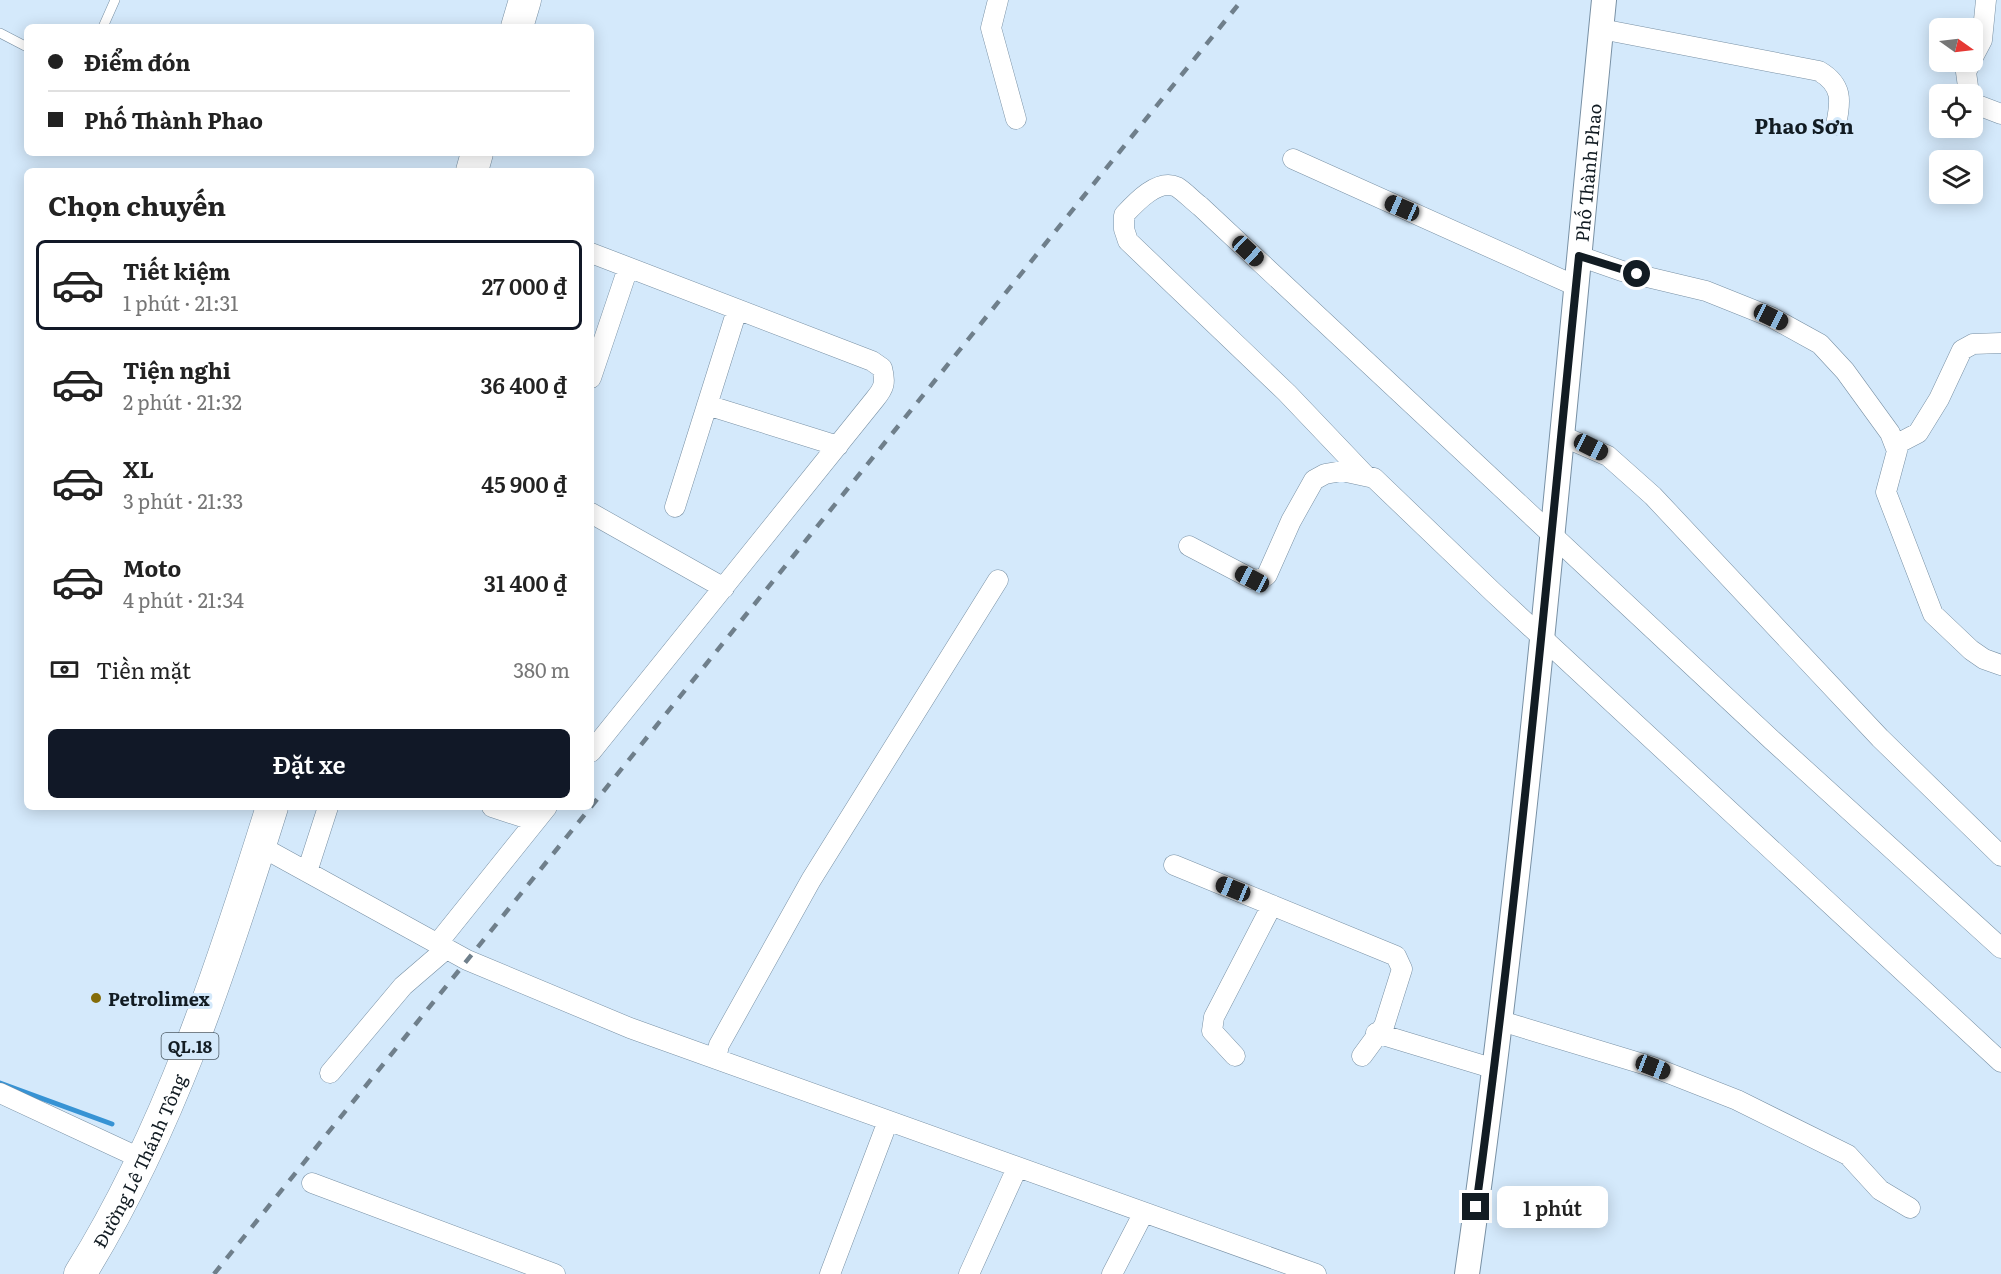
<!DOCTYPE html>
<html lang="vi">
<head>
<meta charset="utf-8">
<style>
	:root { --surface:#fff; --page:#f6f6f6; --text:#222; --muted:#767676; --line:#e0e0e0; --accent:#111827 }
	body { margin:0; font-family:Literata,serif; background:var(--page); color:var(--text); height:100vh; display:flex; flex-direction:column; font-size:22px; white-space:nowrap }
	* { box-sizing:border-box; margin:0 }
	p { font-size:20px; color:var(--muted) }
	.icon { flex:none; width:33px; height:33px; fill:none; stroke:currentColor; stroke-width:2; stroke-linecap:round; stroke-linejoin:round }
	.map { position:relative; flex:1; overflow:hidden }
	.sheet { position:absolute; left:24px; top:168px; width:570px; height:642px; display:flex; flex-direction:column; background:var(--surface); border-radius:9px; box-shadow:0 3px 15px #0003 }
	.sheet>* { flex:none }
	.banner { position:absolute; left:24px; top:24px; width:570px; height:132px; border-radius:9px; box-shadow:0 3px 15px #0003; display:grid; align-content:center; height:132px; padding:0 24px; background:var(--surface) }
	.needle { width:39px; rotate:104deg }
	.fabs { position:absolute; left:1929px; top:18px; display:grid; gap:12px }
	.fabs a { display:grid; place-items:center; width:54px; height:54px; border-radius:9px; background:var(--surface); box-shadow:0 3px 15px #0003; font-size:30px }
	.end { position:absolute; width:27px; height:27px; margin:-14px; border:8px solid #121c23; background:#fff; box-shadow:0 0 0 3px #fff }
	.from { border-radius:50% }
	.bubble { position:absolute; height:42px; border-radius:9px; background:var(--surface); box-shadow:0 3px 15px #0003; font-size:20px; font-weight:600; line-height:42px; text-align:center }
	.car { position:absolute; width:18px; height:36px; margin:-18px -9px; border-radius:8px; box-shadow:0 0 4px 2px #0007; background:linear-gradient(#222 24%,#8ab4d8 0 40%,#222 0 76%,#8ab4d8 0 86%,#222 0) }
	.banner b { display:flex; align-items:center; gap:21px; height:57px; font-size:22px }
	.banner b+b { border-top:2px solid var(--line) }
	.banner i { width:15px; height:15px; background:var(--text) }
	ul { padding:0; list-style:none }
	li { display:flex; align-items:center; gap:18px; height:90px; margin:0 12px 9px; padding:0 12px; border:3px solid transparent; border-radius:9px }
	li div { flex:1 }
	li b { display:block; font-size:22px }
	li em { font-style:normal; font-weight:600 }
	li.current { border-color:var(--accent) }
	li>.icon { width:54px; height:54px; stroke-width:1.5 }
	h2 { padding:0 24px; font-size:27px; line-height:72px }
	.pay { display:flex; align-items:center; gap:15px; height:66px; padding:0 24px; font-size:22px }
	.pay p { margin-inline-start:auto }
	.action { display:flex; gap:12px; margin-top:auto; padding:12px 24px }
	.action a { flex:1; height:69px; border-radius:9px; background:var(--accent); color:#fff; font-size:24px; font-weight:600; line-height:69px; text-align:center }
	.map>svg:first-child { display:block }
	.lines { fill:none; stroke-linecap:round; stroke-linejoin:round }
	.stream { stroke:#3793d4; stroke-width:5 }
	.service-casing { stroke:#7890a4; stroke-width:10 }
	.minor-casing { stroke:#7890a4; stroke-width:21 }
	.tertiary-casing { stroke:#7890a4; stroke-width:26 }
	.trunk-casing { stroke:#7890a4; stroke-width:33 }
	.service { stroke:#fff; stroke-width:9 }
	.minor { stroke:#fff; stroke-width:20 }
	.tertiary { stroke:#fff; stroke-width:24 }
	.trunk { stroke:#fff; stroke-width:32 }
	.rail { stroke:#6f7f8b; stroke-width:4.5; stroke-dasharray:10 10; stroke-linecap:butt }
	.route { stroke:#121c23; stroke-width:8 }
	.poi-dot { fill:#846c09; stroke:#d4e9fb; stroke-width:2 }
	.labels { text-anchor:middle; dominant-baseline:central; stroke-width:6; stroke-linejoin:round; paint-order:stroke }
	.shield { fill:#d4e9fb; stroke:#4c5a64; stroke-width:1.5 }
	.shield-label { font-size:16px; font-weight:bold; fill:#121c23 }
	.street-label { font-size:18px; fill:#121c23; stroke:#d4e9fb }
	.poi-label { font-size:18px; font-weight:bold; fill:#121c23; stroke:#d4e9fb; text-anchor:start }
	.quarter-label { font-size:21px; font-weight:bold; fill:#121c23; stroke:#d4e9fb }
</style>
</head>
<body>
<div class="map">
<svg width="2001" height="1274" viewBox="0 0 2001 1274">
	<rect width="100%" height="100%" fill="#d4e9fb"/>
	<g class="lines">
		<path class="stream" d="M0,1083L112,1124"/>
		<g class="service-casing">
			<path id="service" d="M103,27L115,0
				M0,33L27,47"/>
		</g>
		<g class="minor-casing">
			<path id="minor" d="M998,0L991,28L1016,119
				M1601,29L1819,71C1843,85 1841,101 1836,125
				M1972,59L1982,40L1986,0
				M1969,94L1966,72L1971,62
				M1972,100L1975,104L2001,114
				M1293,159L1576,286
				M591,253L872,361L882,368C886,383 884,388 875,399L591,752
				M1579,256L1622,271L1706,291L1771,317L1820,344L1845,371L1890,433L1897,451L1886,492L1933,614L1971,650L1984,659L2001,665
				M591,378L628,268
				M707,405L838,446
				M1562,436L1608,456L1653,496L1880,738L2001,856
				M1895,445L1918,433L1939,399L1962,350L1973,344L2001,343
				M1366,476L1287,393L1128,241L1124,229V215C1136,202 1158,178 1177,187C1185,192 1193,201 1200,206L1773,741L2001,948
				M675,507L737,310
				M591,513L724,588
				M1189,546L1252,579L1260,580L1267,575L1291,521L1314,480L1325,474L1342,471L1374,478L1494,593L2001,1062
				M492,807L535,821
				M260,846L467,960L630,1028L1316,1274
				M1174,865L1396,956L1402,969L1384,1026L1362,1056
				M307,872L328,807
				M437,944L547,807
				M1501,1021L1653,1067L1737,1100L1848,1155L1880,1190L1910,1208
				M1376,1033L1495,1069
				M1235,1056L1212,1031L1214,1017L1272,905
				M716,1059L719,1045L811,880L998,580
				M330,1073L403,986L446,949
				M0,1093L142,1159
				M312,1183L555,1274
				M830,1274L888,1121
				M969,1274L1017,1168
				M1112,1274L1143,1214"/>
		</g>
		<g class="tertiary-casing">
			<g id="tertiary">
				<path id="s1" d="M1467,1274C1527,851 1562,425 1604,0"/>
			</g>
		</g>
		<g class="trunk-casing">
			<g id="trunk">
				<path d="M517,27L525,0"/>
				<path d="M472,171L477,153"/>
				<path id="s2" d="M80,1274C169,1131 222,967 272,807"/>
			</g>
		</g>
		<use href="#service" class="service"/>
		<use href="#minor" class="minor"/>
		<use href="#tertiary" class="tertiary"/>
		<use href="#trunk" class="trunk"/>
		<path class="rail" d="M214,1274L1242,0"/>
	</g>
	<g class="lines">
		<path class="route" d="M1476,1207C1519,891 1547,573 1579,256L1637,274"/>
	</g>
	<circle class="poi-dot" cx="96" cy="998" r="6"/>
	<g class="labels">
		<rect class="shield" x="161.5" y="1033" width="57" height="26" rx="4.5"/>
		<g class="shield-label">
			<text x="190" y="1046">QL.18</text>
		</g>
		<g class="street-label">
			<text stroke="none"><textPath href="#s1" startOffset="1108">Phố Thành Phao</textPath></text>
			<text stroke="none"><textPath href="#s2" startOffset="128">Đường Lê Thánh Tông</textPath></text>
		</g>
		<g class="poi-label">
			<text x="108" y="998">Petrolimex</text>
		</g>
		<g class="quarter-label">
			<text x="1804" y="124">Phao Sơn</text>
		</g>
	</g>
</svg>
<div class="fabs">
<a><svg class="needle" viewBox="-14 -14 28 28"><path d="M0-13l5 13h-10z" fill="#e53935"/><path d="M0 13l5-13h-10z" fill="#767676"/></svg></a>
<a><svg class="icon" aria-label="locate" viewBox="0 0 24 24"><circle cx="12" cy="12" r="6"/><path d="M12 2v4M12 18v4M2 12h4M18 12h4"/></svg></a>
<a><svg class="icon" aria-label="layers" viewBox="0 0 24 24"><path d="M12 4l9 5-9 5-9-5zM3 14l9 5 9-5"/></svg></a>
</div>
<i class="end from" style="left:1637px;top:274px"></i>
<i class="end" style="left:1476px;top:1207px"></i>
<div class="bubble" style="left:1497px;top:1186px;width:111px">1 phút</div>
<i class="car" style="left:1402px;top:208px;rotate:294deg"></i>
<i class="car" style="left:1248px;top:251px;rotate:133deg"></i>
<i class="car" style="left:1771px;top:317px;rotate:116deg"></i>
<i class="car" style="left:1591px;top:447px;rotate:117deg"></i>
<i class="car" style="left:1252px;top:579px;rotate:298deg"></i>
<i class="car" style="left:1233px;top:889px;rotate:292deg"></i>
<i class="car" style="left:1653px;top:1067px;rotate:111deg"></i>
<div class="banner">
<b><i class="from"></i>Điểm đón</b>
<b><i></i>Phố Thành Phao</b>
</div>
<section class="sheet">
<h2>Chọn chuyến</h2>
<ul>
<li class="current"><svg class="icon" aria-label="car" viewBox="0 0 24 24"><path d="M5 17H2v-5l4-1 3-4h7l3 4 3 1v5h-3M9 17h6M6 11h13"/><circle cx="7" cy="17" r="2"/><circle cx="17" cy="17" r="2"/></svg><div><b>Tiết kiệm</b><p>1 phút · 21:31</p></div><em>27 000 ₫</em></li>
<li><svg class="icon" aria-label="car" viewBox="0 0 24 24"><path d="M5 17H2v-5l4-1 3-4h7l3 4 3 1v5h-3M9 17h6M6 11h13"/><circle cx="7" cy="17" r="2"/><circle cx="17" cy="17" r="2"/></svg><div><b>Tiện nghi</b><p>2 phút · 21:32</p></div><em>36 400 ₫</em></li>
<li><svg class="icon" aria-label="car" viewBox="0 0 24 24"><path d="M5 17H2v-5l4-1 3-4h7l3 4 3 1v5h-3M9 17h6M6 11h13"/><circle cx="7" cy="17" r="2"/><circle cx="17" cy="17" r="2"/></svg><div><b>XL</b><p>3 phút · 21:33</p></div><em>45 900 ₫</em></li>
<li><svg class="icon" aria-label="car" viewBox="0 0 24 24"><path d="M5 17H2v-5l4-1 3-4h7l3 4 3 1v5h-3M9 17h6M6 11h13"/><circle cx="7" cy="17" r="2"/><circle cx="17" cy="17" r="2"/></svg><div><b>Moto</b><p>4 phút · 21:34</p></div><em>31 400 ₫</em></li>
</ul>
<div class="pay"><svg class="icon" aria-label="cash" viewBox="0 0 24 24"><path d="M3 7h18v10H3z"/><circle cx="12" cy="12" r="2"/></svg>Tiền mặt<p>380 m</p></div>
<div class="action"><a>Đặt xe</a></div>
</section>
</div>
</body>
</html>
